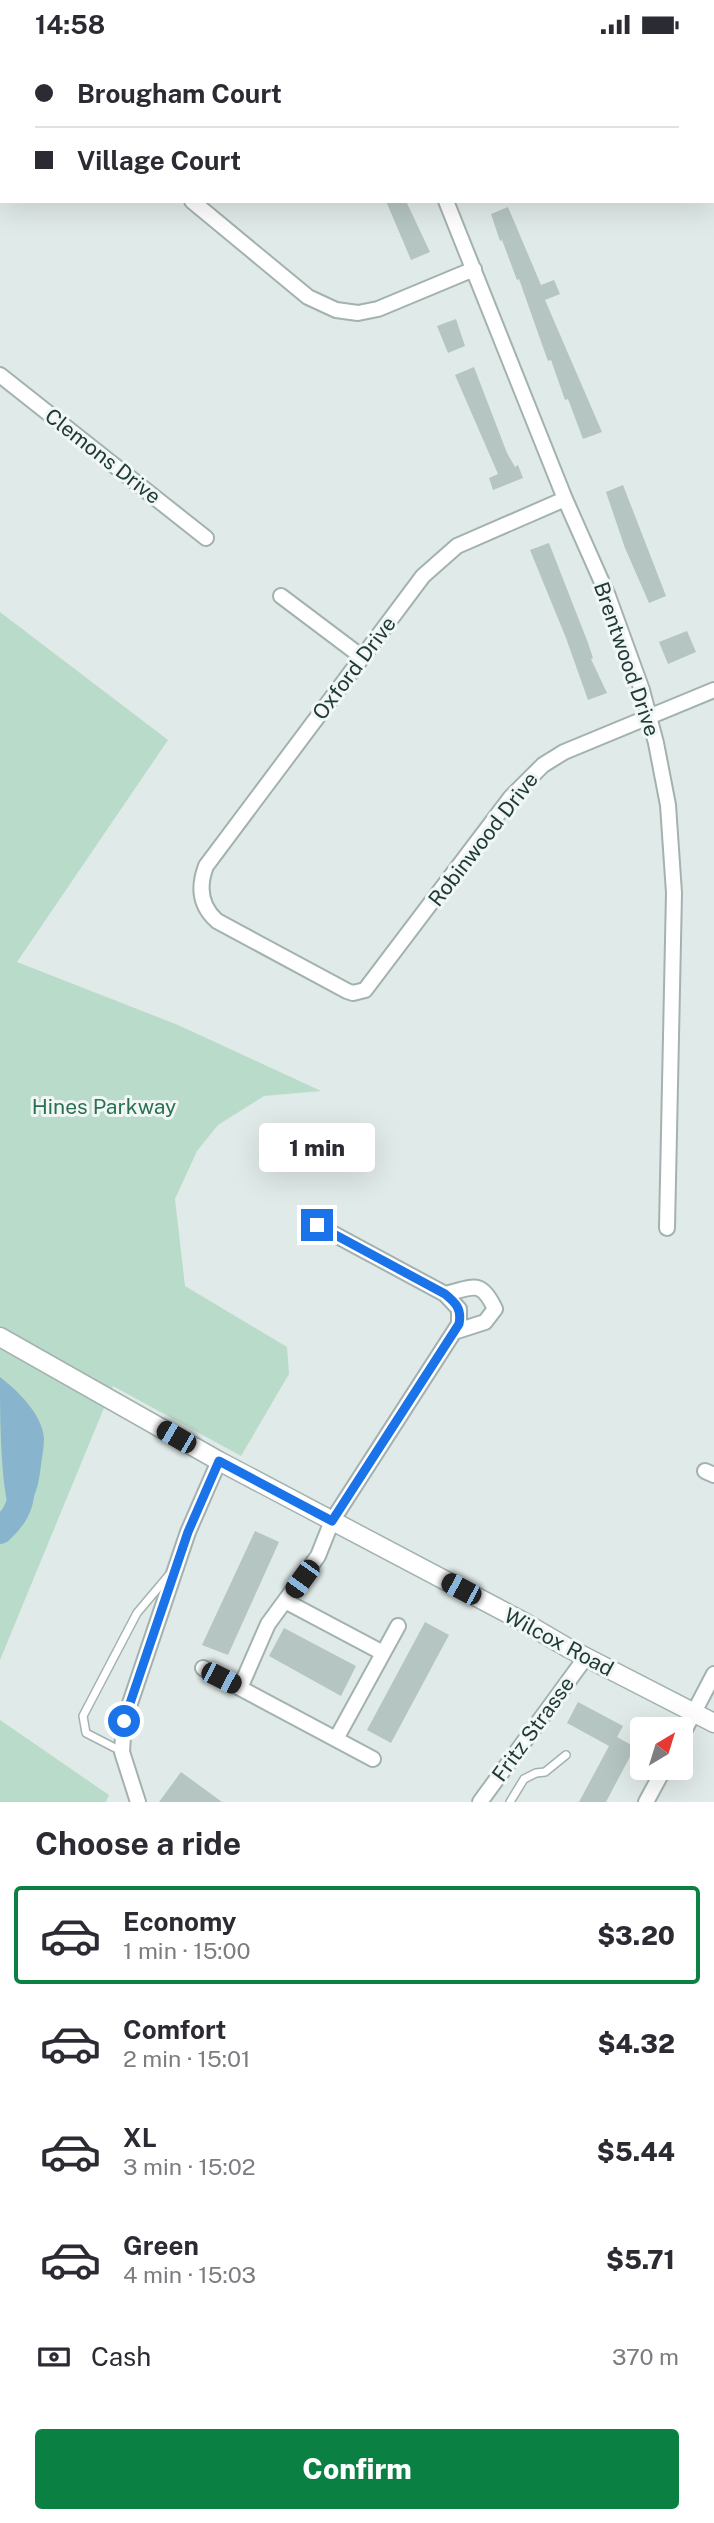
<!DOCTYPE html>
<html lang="en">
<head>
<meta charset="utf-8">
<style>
	:root { --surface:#fff; --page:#f7f7f7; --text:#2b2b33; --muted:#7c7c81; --line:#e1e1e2; --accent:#0b8043 }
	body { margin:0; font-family:"Public Sans",sans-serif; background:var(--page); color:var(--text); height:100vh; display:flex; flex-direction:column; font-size:26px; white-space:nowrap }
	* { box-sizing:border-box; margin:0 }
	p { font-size:23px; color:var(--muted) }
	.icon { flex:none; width:38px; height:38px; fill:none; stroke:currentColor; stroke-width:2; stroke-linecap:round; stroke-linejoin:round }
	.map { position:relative; height:1753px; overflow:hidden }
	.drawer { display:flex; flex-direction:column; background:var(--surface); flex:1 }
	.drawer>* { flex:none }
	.hud { position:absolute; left:0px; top:0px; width:714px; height:154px; box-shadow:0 7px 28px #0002; display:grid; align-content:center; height:154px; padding:0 35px; background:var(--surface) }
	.needle { width:46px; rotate:38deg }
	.tools { position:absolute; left:630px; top:1668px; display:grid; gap:14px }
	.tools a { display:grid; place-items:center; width:63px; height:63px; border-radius:7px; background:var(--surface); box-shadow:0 7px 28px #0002; font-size:35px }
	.end { position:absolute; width:32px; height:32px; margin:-16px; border:9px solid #1a73e8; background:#fff; box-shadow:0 0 0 4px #fff }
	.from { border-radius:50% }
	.bubble { position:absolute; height:49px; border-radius:7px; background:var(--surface); box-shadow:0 7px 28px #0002; font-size:23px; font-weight:800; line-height:49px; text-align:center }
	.car { position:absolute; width:21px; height:42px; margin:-21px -10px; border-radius:9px; box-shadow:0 0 5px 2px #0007; background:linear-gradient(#222 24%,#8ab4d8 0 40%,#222 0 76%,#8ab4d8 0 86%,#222 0) }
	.hud b { display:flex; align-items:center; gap:24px; height:66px; font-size:26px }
	.hud b+b { border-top:2px solid var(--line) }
	.hud i { width:18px; height:18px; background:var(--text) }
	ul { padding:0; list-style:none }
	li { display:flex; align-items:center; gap:21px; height:98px; margin:0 14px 10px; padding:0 21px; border:4px solid transparent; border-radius:7px }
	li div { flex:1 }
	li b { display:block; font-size:26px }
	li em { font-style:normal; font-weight:800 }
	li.active { border-color:var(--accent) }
	li>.icon { width:63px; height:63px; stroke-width:1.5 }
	h2 { padding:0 35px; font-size:32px; line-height:84px }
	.pay { display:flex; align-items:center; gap:18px; height:77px; padding:0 35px; font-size:26px }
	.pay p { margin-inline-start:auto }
	.cta { display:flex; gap:14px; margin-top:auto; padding:14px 35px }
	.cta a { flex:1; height:80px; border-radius:7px; background:var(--accent); color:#fff; font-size:28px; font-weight:800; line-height:80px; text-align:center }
	.status { display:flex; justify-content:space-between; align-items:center; height:49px; padding:0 35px; background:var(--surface); direction:ltr }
	.status svg { height:19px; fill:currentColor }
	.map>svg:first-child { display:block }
	.green { fill:#b9dbca }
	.water { fill:#89b4ce }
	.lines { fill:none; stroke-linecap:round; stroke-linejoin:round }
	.river { stroke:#89b4ce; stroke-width:26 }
	.building { fill:#b5c5c2 }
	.service-casing { stroke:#a3b2b0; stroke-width:10 }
	.minor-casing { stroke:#a3b2b0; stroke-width:18 }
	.tertiary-casing { stroke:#a3b2b0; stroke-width:21 }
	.service { stroke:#fff; stroke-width:7 }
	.minor { stroke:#fff; stroke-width:14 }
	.tertiary { stroke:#fff; stroke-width:18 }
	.route { stroke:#1a73e8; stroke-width:9 }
	.labels { text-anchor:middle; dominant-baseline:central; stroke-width:6; stroke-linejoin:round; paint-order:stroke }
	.street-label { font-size:21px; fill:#213a39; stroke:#f0f7f5 }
	.park-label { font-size:21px; fill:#2d6f55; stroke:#f0f7f5 }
</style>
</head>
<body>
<div class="status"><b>14:58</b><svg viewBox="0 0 49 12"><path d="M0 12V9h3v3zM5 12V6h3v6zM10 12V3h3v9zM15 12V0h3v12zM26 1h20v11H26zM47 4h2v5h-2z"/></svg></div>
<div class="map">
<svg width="714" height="1753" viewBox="0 0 714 1753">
	<rect width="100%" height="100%" fill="#e0eae8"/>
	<path class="green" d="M0,563L168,691L17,913L178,976L321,1042L264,1047L218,1076L197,1102L175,1150L185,1237L287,1298L289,1325L241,1407L113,1337L0,1611Z
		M0,1671L109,1746L106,1753H0Z"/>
	<path class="water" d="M0,1328C18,1342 42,1365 44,1389C44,1398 42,1408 41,1416C38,1441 35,1451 18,1470L13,1471C0,1448 0,1360 0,1328Z"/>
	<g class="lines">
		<path class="river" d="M0,1482C14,1469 21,1458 22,1438"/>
	</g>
	<path class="building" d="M386,152H406L430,203L411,211Z
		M508,158L541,236L554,231L560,245L545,251L602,383L583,390L568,350L565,351L551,311L548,312L544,301L519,230L517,231L502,191L500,192L491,165Z
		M456,270L465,297L448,304L437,277Z
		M474,318L507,404L515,418L518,416L523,429L493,441L489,429L498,425L455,326Z
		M623,436L666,547L649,554L625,499L606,443Z
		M549,494L588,594L593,609L591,610L607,644L588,651L566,589L530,501Z
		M687,582L696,603L668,615L659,593Z
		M255,1482L279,1493L228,1606L202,1596Z
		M425,1573L449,1586L391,1694L367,1681Z
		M284,1579L356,1617L341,1647L269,1607Z
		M578,1653L623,1677L617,1688L635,1698L606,1753H579L609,1697L567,1674Z
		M181,1723L222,1753H159Z"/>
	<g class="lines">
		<g class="service-casing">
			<path id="service" d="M121,1702L86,1684L83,1667L137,1564L169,1526
				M510,1753L524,1730L536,1724L545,1723L566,1706"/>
		</g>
		<g class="minor-casing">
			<path id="minor" d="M113,0L114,2
				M384,0L385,2
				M192,152L308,248L336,261L358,264L378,260L474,220
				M446,152L565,450L608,547L642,641L656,694L668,756L674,844L667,1179
				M0,326L206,489
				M565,450L457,497L423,527L206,817C198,838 200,857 217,872L347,942L353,944L365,941L511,748L543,716L564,703L714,641
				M281,547L362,608
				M445,1245C474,1238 481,1230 495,1260L485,1273L454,1283
				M705,1422L714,1426
				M285,1552L383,1604
				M203,1619L240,1639L268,1575L318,1507L332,1472L459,1275V1260L445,1245L317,1176
				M240,1639L373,1710
				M681,1688L714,1625
				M336,1690L398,1577
				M138,1753L122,1703L124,1672L188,1483L219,1412
				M480,1753L586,1608
				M646,1753L665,1718"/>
		</g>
		<g class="tertiary-casing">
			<path id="tertiary" d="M0,1288L219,1412L522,1572L568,1599L714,1674"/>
		</g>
		<use href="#service" class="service"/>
		<use href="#minor" class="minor"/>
		<use href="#tertiary" class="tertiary"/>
	</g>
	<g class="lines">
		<path class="route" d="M124,1672L188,1483L219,1412L332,1472L459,1275C462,1260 456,1254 445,1245L317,1176"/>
	</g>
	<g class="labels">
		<g class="street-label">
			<text transform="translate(103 407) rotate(38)">Clemons Drive</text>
			<text transform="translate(627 610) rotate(71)">Brentwood Drive</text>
			<text transform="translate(354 619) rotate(-53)">Oxford Drive</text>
			<text transform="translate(483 790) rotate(-52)">Robinwood Drive</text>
			<text transform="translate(559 1593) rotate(28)">Wilcox Road</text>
			<text transform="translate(533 1680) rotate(-54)">Fritz Strasse</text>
		</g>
		<g class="park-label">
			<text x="104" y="1057">Hines Parkway</text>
		</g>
	</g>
</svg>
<div class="tools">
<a><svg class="needle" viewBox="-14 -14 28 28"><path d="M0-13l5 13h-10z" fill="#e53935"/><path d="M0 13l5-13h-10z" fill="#7c7c81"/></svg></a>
</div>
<i class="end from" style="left:124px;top:1672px"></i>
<i class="end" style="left:317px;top:1176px"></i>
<div class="bubble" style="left:259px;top:1074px;width:116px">1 min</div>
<i class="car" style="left:176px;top:1388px;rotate:300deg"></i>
<i class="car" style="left:302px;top:1530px;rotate:216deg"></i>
<i class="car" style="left:461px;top:1540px;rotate:298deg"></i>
<i class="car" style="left:221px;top:1629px;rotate:117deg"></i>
<div class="hud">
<b><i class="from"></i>Brougham Court</b>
<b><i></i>Village Court</b>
</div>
</div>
<section class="drawer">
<h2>Choose a ride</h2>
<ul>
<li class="active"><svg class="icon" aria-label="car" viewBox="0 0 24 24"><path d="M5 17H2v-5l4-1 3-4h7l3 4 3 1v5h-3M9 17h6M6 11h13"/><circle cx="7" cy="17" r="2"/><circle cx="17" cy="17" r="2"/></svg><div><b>Economy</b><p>1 min · 15:00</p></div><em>$3.20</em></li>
<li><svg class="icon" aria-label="car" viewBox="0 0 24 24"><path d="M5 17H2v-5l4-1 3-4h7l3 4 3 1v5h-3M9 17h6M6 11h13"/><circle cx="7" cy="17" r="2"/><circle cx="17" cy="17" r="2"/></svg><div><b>Comfort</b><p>2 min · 15:01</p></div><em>$4.32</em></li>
<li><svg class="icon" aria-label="car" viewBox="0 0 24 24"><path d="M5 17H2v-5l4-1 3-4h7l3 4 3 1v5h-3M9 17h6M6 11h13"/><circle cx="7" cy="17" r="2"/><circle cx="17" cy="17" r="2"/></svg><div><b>XL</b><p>3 min · 15:02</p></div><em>$5.44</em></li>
<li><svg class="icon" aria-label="car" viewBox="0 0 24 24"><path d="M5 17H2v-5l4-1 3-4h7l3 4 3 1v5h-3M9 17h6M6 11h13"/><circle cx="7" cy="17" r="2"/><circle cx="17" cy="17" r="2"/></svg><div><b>Green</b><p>4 min · 15:03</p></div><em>$5.71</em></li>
</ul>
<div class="pay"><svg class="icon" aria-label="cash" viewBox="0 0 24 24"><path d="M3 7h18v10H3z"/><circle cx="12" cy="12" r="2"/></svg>Cash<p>370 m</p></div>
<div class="cta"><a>Confirm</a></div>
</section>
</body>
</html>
